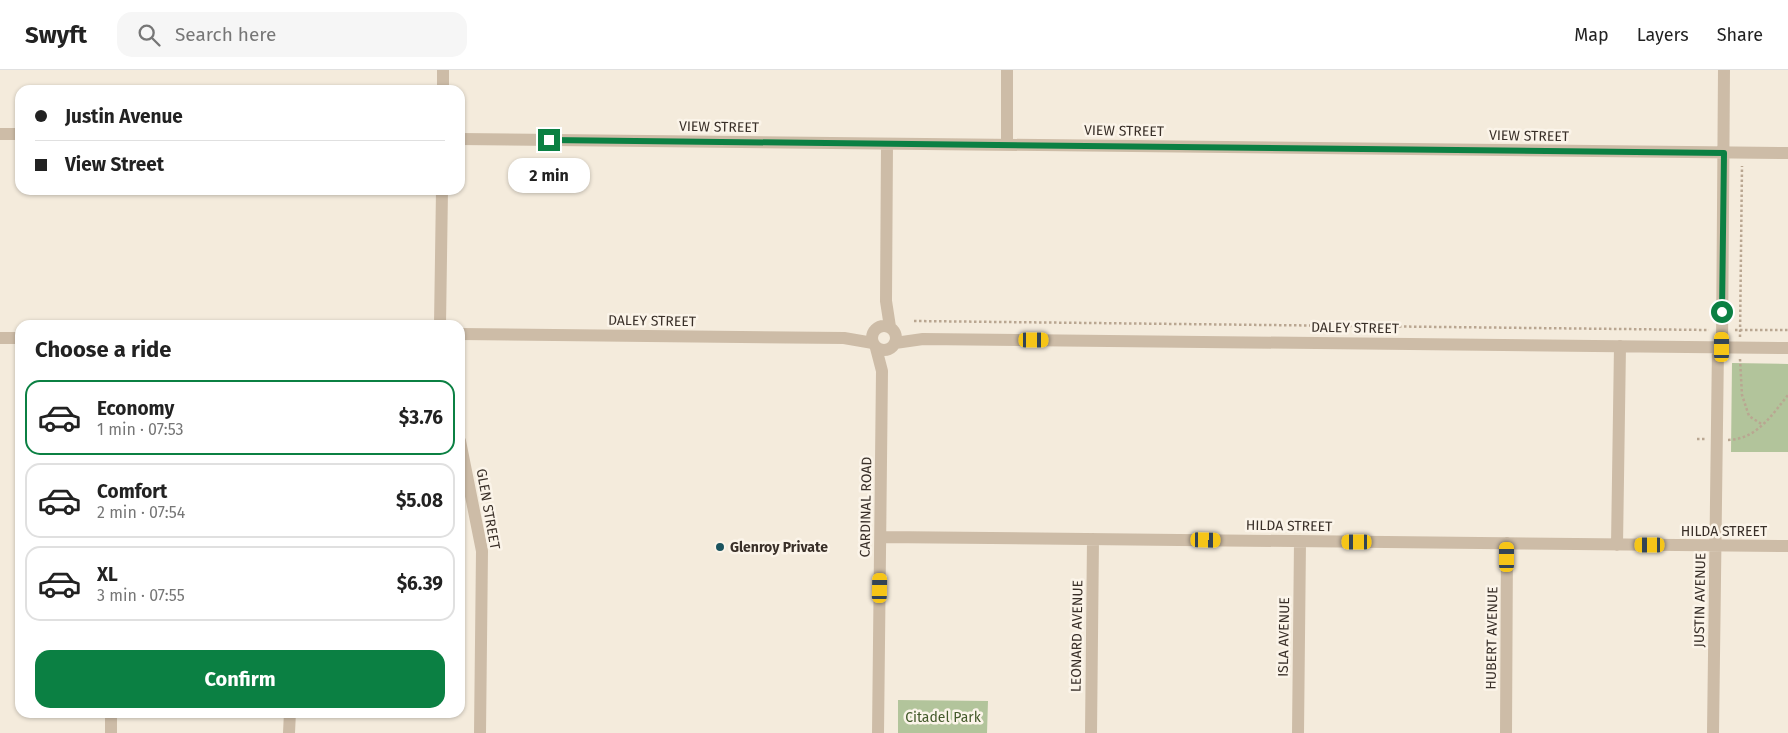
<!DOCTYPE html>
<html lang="en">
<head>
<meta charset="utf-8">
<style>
	:root { --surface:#fff; --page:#f6f6f6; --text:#222; --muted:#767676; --line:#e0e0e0; --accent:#0b8043 }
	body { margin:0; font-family:"Fira Sans",sans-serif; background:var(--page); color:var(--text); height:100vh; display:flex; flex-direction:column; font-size:19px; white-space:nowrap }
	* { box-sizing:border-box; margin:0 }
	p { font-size:16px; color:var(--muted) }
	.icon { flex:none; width:28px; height:28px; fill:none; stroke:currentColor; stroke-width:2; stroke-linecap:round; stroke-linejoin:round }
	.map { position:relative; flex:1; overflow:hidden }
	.drawer { position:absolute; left:15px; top:250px; width:450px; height:398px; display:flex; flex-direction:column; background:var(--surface); border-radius:15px; box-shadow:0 1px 4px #0004 }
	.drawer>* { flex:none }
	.top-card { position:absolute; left:15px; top:15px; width:450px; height:110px; border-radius:15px; box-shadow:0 1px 4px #0004; display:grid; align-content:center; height:110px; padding:0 20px; background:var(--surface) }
	.end { position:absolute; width:22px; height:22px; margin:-11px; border:6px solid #0b8043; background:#fff; box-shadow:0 0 0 2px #fff }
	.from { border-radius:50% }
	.bubble { position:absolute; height:35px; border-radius:15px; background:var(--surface); box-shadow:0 1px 4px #0004; font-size:16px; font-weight:700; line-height:35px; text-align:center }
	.car { position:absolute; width:15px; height:30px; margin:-15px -8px; border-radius:6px; box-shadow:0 0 4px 1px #0007; background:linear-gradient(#f5c518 24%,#345 0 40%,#f5c518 0 76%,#345 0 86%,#f5c518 0) }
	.top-card b { display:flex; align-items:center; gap:18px; height:48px; font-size:19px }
	.top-card b+b { border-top:1px solid var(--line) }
	.top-card i { width:12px; height:12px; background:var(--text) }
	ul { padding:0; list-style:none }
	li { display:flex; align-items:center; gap:15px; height:75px; margin:0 10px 8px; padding:0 10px; border:2px solid var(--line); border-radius:15px }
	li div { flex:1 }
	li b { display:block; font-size:19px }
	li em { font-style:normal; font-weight:700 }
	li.selected { border-color:var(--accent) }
	li>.icon { width:45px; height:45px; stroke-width:1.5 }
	h2 { padding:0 20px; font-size:22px; line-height:60px }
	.button { display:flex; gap:10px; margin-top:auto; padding:10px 20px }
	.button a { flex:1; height:58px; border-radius:15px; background:var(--accent); color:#fff; font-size:20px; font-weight:700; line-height:58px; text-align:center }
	header { display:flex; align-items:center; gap:30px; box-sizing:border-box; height:70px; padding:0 25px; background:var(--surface); border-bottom:1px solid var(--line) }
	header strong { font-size:24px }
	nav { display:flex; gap:28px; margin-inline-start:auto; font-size:18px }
	.search { width:350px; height:45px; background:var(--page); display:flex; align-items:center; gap:12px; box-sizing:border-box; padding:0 18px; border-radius:15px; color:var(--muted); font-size:19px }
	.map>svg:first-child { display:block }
	.green { fill:#b2c49b }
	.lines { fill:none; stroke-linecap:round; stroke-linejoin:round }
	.path { stroke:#b9a691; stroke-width:2.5; stroke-dasharray:2.5 2.5; stroke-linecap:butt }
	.minor { stroke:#cdbca7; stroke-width:12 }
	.route { stroke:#0b8043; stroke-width:6 }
	.poi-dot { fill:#1a535e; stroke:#fbf4e9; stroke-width:2 }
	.labels { text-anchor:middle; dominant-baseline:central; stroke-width:5; stroke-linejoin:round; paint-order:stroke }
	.street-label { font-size:14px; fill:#392f28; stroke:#fbf4e9 }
	.poi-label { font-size:14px; font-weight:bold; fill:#392f28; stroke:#fbf4e9; text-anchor:start }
	.park-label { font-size:14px; fill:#43592a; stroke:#fbf4e9 }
</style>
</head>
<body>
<header>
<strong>Swyft</strong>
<div class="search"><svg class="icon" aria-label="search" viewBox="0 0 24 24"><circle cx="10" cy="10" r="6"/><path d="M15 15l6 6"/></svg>Search here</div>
<nav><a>Map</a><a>Layers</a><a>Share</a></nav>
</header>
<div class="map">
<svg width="1788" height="663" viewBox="0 0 1788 663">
	<rect width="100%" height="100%" fill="#f4ebdc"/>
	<path class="green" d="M1732,293L1788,294V382H1731Z
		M898,630L988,631L987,663H898Z"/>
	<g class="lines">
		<path class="path" d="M914,251L1709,260
			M1735,260H1788
			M1740,267L1742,96
			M1740,289L1742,325L1749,346L1763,355
			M1697,369H1705
			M1728,370C1757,369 1771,346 1788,325"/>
		<path class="minor" d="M443,20V0
			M0,64H20
			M460,69L1788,83
			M887,74L886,231L890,257
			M1007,75V0
			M440,255L442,120
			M872 268a12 12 0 1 1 24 0a12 12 0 1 1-24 0Z
			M460,264L844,268L873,273
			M0,268H20
			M895,273L923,269L1788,278
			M1722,277L1724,0
			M876,278L882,301L878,663
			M460,371L482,481L480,663
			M881,467L1788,476
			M1617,475L1620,276
			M111,663V642
			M289,663L290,642
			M1091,663L1093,469
			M1298,663L1300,471
			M1506,663L1507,473
			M1713,663L1718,277"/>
	</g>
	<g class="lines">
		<path class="route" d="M549,70L1724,83L1722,242"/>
	</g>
	<circle class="poi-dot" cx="720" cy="477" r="5"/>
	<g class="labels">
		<g class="street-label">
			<text transform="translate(719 57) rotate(1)">VIEW STREET</text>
			<text transform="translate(1124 61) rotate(1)">VIEW STREET</text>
			<text transform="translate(1529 66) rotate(1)">VIEW STREET</text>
			<text transform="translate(652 251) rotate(1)">DALEY STREET</text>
			<text transform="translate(1355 258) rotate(1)">DALEY STREET</text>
			<text transform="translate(866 437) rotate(-89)">CARDINAL ROAD</text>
			<text transform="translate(488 439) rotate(80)">GLEN STREET</text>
			<text transform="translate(1289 456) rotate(1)">HILDA STREET</text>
			<text x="1724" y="461">HILDA STREET</text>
			<text transform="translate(1700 530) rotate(-89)">JUSTIN AVENUE</text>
			<text transform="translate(1077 566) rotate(-89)">LEONARD AVENUE</text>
			<text transform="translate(1284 567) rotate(-89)">ISLA AVENUE</text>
			<text transform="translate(1492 568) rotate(-89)">HUBERT AVENUE</text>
		</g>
		<g class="poi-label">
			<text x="730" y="477">Glenroy Private</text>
		</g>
		<g class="park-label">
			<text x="943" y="647">Citadel Park</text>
		</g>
	</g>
</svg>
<i class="end from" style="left:1722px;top:242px"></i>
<i class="end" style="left:549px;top:70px"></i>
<div class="bubble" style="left:508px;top:88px;width:82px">2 min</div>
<i class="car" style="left:1034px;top:270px;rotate:90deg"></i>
<i class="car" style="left:1722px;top:277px;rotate:0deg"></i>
<i class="car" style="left:1206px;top:470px;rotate:91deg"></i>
<i class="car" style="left:1357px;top:472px;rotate:270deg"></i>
<i class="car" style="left:1650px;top:475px;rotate:270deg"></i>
<i class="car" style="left:1507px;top:487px;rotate:0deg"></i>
<i class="car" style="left:880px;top:518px;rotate:1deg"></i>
<div class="top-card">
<b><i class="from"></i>Justin Avenue</b>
<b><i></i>View Street</b>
</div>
<section class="drawer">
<h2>Choose a ride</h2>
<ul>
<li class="selected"><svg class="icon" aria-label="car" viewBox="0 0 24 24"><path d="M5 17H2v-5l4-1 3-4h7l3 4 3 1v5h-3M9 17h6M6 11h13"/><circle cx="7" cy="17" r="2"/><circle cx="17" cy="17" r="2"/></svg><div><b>Economy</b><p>1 min · 07:53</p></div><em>$3.76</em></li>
<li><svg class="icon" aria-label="car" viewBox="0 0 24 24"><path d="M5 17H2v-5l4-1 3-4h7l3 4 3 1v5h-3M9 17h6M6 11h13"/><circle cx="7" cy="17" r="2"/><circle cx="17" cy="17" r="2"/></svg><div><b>Comfort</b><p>2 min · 07:54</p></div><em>$5.08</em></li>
<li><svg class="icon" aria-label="car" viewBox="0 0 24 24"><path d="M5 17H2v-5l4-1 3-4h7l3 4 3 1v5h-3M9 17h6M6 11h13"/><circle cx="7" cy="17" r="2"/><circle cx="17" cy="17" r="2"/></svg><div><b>XL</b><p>3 min · 07:55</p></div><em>$6.39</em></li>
</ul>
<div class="button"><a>Confirm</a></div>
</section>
</div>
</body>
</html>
